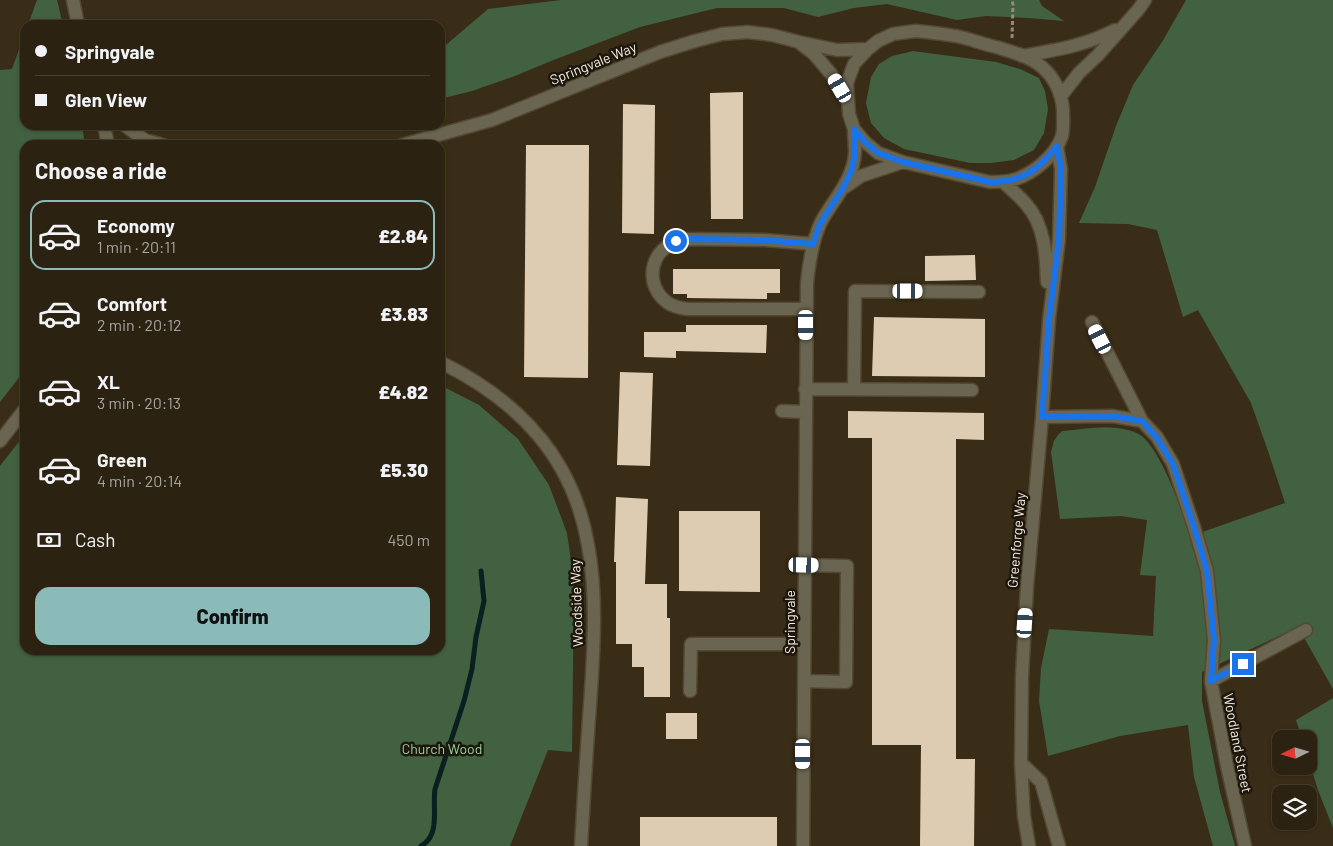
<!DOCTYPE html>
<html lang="en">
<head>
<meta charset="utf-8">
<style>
	:root { --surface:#2c2211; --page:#382f1f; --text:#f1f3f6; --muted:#a6a49f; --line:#483f31; --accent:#8bbbb9 }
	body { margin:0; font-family:Barlow,sans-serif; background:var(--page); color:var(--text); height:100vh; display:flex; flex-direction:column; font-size:19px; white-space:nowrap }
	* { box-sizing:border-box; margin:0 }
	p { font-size:16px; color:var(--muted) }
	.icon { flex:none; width:28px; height:28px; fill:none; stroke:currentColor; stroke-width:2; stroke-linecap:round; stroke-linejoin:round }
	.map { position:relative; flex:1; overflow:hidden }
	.details { position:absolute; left:20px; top:140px; width:425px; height:515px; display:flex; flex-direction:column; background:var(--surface); border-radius:15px; box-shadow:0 1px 4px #0004,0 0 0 1px var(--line) }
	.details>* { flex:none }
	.top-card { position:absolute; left:20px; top:20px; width:425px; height:110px; border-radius:15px; box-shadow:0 1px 4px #0004,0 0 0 1px var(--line); display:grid; align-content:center; height:110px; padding:0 15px; background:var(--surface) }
	.needle { width:32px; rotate:265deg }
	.tools { position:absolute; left:1272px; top:730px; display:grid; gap:10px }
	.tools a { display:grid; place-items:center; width:45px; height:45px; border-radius:10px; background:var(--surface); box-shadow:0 1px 4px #0004,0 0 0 1px var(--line); font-size:25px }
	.end { position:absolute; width:22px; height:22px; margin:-11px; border:6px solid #1a73e8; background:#fff; box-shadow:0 0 0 2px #fff }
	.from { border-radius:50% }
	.car { position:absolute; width:15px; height:30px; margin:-15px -8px; border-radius:6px; box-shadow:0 0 4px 1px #0007; background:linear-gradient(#fff 24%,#345 0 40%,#fff 0 76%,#345 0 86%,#fff 0) }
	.top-card b { display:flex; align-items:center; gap:18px; height:48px; font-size:19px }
	.top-card b+b { border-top:1px solid var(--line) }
	.top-card i { width:12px; height:12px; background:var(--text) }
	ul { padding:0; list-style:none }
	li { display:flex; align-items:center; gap:15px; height:70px; margin:0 10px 8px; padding:0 5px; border:2px solid transparent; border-radius:15px }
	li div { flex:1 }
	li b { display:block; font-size:19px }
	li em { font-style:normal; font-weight:800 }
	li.current { border-color:var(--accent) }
	li>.icon { width:45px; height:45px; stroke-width:1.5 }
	h2 { padding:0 15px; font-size:22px; line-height:60px }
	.pay { display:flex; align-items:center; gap:12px; height:55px; padding:0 15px; font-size:19px }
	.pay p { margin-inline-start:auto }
	.action { display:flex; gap:10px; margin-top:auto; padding:10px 15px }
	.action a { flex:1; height:58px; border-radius:15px; background:var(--accent); color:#111; font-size:20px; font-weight:800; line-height:58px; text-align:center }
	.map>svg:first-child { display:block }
	.green { fill:#416141 }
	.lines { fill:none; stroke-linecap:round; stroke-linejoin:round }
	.stream { stroke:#091f20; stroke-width:5 }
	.building { fill:#ddccb2 }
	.minor-casing { stroke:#544833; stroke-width:15 }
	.path { stroke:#968b79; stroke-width:3; stroke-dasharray:4 2.5; stroke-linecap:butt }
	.minor { stroke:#696550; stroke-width:12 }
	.route { stroke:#1a73e8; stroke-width:6 }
	.labels { text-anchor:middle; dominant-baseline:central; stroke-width:5; stroke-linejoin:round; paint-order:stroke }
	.street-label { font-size:14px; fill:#f5ecdf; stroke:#1c160d }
	.park-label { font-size:14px; fill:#99d298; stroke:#1c160d }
</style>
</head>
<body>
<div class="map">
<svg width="1333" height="846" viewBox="0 0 1333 846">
	<rect width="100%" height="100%" fill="#3a2d17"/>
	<path class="green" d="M37,0H57L63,25H28Z
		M561,0H1039L1042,6L1064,21L1029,18L986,16L957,20L887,4L854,8L818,17L784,8H717L640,27L551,61L515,76L472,91L440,99V50L488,9Z
		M1186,0H1333V689L1298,627L1202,672V701L1220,792L1235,846H1213L1194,777L1188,725L1120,736L1048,756L1039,701L1041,668L1049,629L1153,636L1156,576L1140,575L1147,520L1121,516L1060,519L1051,452L1054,441L1058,435L1062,431C1084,429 1107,424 1128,430C1132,431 1138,433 1142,436C1164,456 1180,508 1191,536L1285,503L1268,451L1251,403L1198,310L1183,317L1157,230L1128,224L1079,223L1095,187L1116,126L1133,85L1162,42Z
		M25,33V125H82L85,145H25V370L0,402V70L12,69Z
		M913,51L996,62L1020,69L1039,78L1045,91L1048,109L1044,133L1034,150L1014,160L991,163H970L904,149L884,138L871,123L866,103L871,77L879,64L892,56Z
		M440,385L479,405L518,439L549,485L567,533L574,582L572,752L548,750L510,846H0V466L25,434V650H440Z
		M1333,698V828L1318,790L1309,761V739H1302L1296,720Z"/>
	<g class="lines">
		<path class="stream" d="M421,846C441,835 432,808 435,789L464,701L472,669L476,637L484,601L481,571"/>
	</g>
	<path class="building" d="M743,92V219H711L710,93Z
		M623,104L655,105L654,234L622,233Z
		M526,145H589L588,378L524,377Z
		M975,255L976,280L925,281V256Z
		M673,269H780V293H767V299L687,298V294H673Z
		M874,317L985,319V377L872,376Z
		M686,325H767L766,353L676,351V358L644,357V332H686Z
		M620,372L653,373L650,466L617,465Z
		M848,411L984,413V440L956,439V759H975L974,846H920L921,745H872V438H848Z
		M616,497L648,499L645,584H667V618H670V697H644V667H632V644H616V562H614Z
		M679,511H760V592L679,591Z
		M666,713H697V739H666Z
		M640,817H777V846H640Z"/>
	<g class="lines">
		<g class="minor-casing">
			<path id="minor" d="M73,0L78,25
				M915,31C929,32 942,34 956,36C970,39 983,44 996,47C1012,52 1029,56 1042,67C1054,77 1062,93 1063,110C1063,119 1064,127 1062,136C1056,155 1034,173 1016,179C1007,182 999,182 990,182L903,162L878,153L865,142L854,129L849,114L847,83L854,64L868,49L878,41L893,34Z
				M801,44L814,54L832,75L846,99
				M1022,56C1056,50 1084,46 1115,30
				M1061,96L1079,73L1098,55L1138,10L1145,0
				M104,125L108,145
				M124,125L145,140L163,145
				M402,145L492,120L660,52L695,41L722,34L748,32L772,35L799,42L837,50L868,49
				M1003,182C1011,189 1019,196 1026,204C1045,225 1046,255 1047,282
				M845,187L861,176L903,162
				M806,309H687C680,308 674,307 668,303C645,287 648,253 675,242C678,240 683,240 686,239L765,240L813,244
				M1092,322L1142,421
				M440,362C518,400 573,457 588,545C597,593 594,643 591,691C587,743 584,794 581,846
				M805,389L972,390
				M854,389L855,291L979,292
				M782,411L805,412
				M1042,417L1112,416L1142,421L1157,437L1173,464L1194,527L1207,571L1214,640L1211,681L1227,766L1245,846
				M0,441L25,409
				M804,681L846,682L847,566L804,565
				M1211,681L1306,630
				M690,691L691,644H804
				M1021,763L1041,782L1059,846
				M803,846L807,283C809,263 812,241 821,222C833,200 854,179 855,152C855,145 854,137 854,129
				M1029,846L1024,816L1021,763L1022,676L1027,587L1042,417L1049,320L1059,239L1061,169L1057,146"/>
		</g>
		<path class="path" d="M1012,38L1013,4L1012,0"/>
		<use href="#minor" class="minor"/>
	</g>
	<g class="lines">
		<path class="route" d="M676,241L686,239L765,240L813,244L820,224L843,188L851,172L855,154L854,129L865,142L878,153L903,162L990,182C1021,182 1038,171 1057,146L1061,169L1059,239L1049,320L1042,417L1112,416L1142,421L1157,438L1173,464L1194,527L1207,571L1214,640L1211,681L1243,664"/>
	</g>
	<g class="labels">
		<g class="street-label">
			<text transform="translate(593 63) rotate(-22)">Springvale Way</text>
			<text transform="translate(1016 540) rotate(-85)">Greenforge Way</text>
			<text transform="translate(576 603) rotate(-92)">Woodside Way</text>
			<text transform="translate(789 622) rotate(-90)">Springvale</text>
			<text transform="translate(1238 743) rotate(79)">Woodland Street</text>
		</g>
		<g class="park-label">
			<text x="442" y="748">Church Wood</text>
		</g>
	</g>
</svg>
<div class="tools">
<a><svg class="needle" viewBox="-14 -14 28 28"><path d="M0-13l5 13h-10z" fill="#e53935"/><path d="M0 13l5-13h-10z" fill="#a6a49f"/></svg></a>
<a><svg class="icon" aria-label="layers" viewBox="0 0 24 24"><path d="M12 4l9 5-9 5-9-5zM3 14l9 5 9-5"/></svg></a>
</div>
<i class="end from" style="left:676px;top:241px"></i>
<i class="end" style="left:1243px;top:664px"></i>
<i class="car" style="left:840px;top:88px;rotate:330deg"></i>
<i class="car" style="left:908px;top:291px;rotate:90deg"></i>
<i class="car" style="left:806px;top:325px;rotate:180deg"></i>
<i class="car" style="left:1100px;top:339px;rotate:333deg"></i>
<i class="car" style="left:804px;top:565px;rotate:91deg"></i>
<i class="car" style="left:1025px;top:623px;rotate:4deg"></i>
<i class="car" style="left:803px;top:754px;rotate:180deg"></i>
<div class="top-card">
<b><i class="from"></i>Springvale</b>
<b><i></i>Glen View</b>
</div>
<section class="details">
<h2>Choose a ride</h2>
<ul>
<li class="current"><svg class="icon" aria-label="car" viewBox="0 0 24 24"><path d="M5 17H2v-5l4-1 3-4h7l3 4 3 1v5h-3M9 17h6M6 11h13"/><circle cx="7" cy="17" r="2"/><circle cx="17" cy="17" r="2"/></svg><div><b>Economy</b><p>1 min · 20:11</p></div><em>£2.84</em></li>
<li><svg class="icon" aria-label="car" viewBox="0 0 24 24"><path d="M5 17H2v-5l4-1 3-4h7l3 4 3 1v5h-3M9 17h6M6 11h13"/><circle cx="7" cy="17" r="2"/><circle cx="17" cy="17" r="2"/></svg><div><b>Comfort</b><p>2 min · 20:12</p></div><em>£3.83</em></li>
<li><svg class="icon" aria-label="car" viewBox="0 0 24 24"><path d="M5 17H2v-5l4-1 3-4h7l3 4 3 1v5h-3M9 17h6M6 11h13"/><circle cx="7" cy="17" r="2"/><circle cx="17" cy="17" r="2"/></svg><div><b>XL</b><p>3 min · 20:13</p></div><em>£4.82</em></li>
<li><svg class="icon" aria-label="car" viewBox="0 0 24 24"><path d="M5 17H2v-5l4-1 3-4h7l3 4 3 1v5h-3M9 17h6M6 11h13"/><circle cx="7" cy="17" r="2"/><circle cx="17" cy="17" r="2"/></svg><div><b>Green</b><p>4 min · 20:14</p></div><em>£5.30</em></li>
</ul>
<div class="pay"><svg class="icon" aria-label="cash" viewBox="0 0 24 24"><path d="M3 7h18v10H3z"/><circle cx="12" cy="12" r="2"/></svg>Cash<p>450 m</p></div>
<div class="action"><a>Confirm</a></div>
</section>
</div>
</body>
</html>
